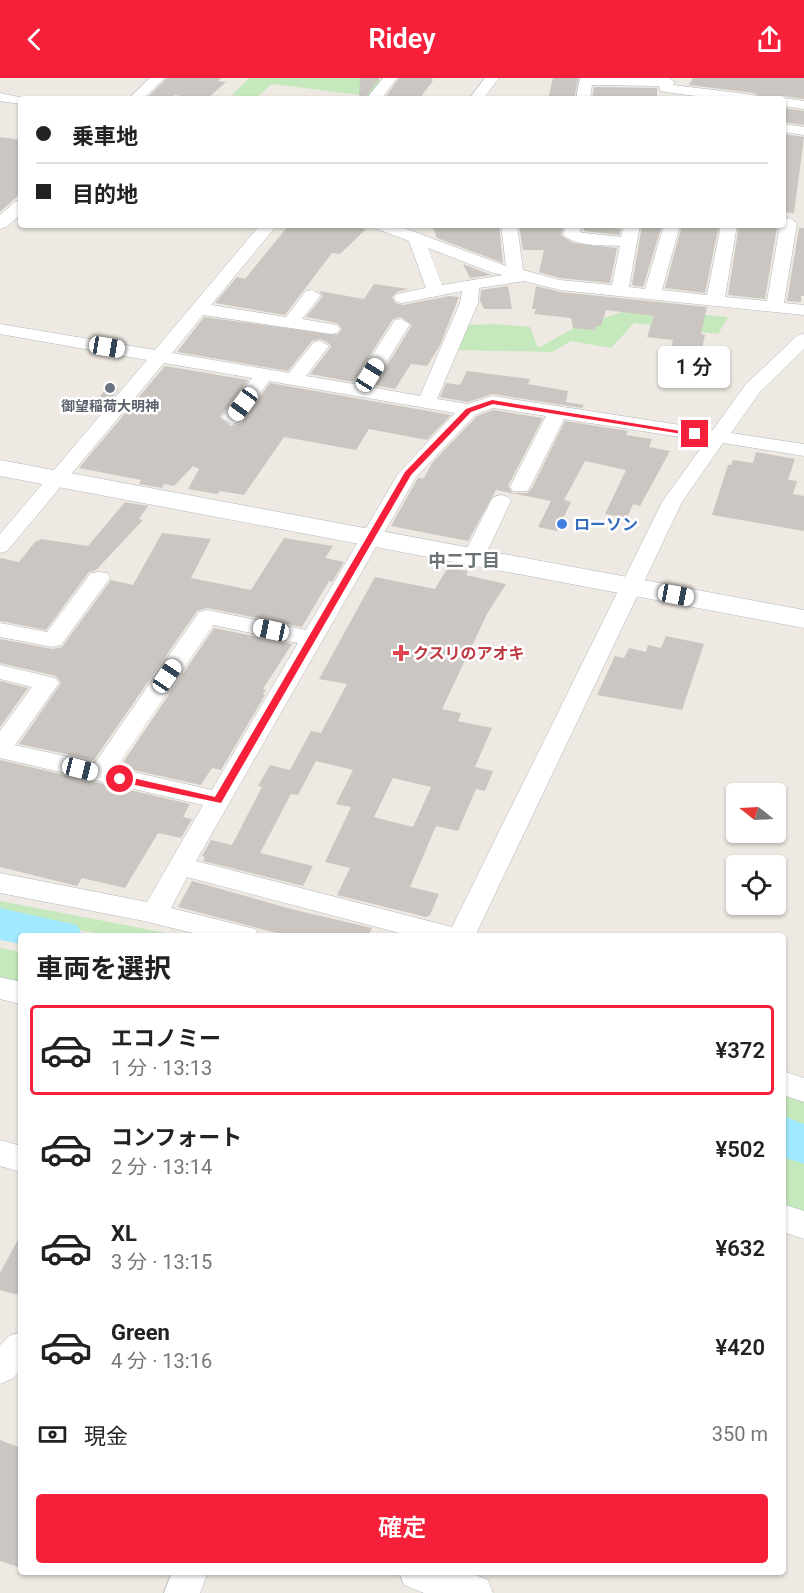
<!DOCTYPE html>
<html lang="ja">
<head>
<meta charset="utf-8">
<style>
	:root { --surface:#fff; --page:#f6f6f6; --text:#222; --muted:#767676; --line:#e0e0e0; --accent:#f6203b }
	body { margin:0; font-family:Roboto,"Noto Sans JP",sans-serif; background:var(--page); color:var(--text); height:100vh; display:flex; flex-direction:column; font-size:22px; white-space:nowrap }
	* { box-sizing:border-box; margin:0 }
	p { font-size:20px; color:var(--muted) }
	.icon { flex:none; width:33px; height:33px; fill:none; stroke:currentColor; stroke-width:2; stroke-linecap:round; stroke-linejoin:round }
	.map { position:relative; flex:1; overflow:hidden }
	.panel { position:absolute; left:18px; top:855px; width:768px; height:642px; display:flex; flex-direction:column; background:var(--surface); border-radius:6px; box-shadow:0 2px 4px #0004 }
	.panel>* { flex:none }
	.hud { position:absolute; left:18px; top:18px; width:768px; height:132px; border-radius:6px; box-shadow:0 2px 4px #0004; display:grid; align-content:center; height:132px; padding:0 18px; background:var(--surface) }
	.needle { width:39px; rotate:288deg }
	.buttons { position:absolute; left:726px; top:705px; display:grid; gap:12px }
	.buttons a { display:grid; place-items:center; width:60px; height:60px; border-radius:6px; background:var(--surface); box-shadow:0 2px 4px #0004; font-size:30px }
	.end { position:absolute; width:27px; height:27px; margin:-14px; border:8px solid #f6203b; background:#fff; box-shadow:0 0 0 3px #fff }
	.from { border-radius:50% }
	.bubble { position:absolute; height:42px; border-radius:6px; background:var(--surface); box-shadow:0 2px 4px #0004; font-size:20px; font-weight:600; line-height:42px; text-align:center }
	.car { position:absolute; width:18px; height:36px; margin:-18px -9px; border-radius:8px; box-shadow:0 0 4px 2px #0007; background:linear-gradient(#fff 24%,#345 0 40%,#fff 0 76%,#345 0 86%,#fff 0) }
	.hud b { display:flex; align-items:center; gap:21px; height:57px; font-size:22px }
	.hud b+b { border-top:2px solid var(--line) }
	.hud i { width:15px; height:15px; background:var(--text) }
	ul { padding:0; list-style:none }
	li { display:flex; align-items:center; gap:18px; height:90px; margin:0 12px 9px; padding:0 6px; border:3px solid transparent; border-radius:6px }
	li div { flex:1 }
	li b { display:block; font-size:22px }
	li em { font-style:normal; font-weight:600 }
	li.active { border-color:var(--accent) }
	li>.icon { width:54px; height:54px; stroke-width:1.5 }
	h2 { padding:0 18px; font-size:27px; line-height:72px }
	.pay { display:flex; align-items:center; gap:15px; height:66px; padding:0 18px; font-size:22px }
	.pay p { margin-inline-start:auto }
	.cta { display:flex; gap:12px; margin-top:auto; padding:12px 18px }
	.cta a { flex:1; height:69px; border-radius:6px; background:var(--accent); color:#fff; font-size:24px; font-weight:600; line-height:69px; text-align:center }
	header { display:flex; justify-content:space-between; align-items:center; height:78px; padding:0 18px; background:var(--accent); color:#fff; font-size:27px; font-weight:600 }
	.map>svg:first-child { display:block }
	.green { fill:#c5e8bc }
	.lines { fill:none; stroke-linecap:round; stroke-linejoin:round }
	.river { fill:#a1e9ff; fill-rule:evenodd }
	.building { fill:#cbc6c1; fill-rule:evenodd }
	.street-casing { stroke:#b3b7ba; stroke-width:1 }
	.secondary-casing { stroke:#b4b9be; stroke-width:1 }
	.street { fill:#fff; fill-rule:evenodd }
	.secondary { fill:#fff; fill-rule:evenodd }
	.route { fill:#f6203b }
	.worship-dot { fill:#6b7280; stroke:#fff; stroke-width:2 }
	.shop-dot { fill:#3f7fe0; stroke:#fff; stroke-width:2 }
	.health-dot { fill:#e0444e; stroke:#fff; stroke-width:2 }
	.labels { text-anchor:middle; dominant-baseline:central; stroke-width:5; stroke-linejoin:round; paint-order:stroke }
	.far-worship-label { font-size:14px; font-weight:bold; fill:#5b616d; stroke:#fff }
	.shop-label { font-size:16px; font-weight:bold; fill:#366cbe; stroke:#fff; text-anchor:start }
	.health-label { font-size:16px; font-weight:bold; fill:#be3a42; stroke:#fff; text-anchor:start }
	.neighbourhood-label { font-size:18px; font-weight:bold; fill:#6b7376; stroke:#fff }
</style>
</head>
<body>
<header><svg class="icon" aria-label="back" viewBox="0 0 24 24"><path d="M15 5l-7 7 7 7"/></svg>Ridey<svg class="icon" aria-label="share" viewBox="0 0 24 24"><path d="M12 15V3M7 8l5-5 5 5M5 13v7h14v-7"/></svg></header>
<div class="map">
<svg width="804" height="1515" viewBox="0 0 804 1515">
	<rect width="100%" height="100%" fill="#eee9e2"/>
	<path class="green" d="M249,0H358L384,3L368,18L272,6L257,19L232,17Z
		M634,230L728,239L718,256L634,245L611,270L571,263L552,274L452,272L467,247L495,246L530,249L538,270L574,250Z
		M0,823L161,854L181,858H110L0,836Z
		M0,870L21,874V911L0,905Z
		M783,1017L804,1023V1051L783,1044Z
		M783,1078L804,1086V1134L783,1128Z"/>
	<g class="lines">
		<path class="river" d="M0,830L77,847L83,858H21V866L0,862Z
			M783,1038L804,1046V1086L783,1079Z"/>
	</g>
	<path class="building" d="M167,0H221L218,3L226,4L207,21L174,17L171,21H146Z
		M360,0H380L364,21H359Z
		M399,0H433L431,2L433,3L419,21H384Z
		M553,0H578L574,21H548Z
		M693,0H804V21L783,18L763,21L754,15L689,7Z
		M594,9L657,10V21H592Z
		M783,30L804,33V47L783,44Z
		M783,56L804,59L794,135L783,134Z
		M0,59L21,62V115L0,134Z
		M289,147L311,150L313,147H344L366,151L340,176L332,175L285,237L215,225L237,199L245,201Z
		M432,147H499L503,185L437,160Z
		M519,147H564L561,157L573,165L617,170L610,205L560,200L539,194L544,172H523Z
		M584,147H607L606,150L621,151L619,157L584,153Z
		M642,147H662L643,209L632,207Z
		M682,147H719L705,215L665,210Z
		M739,147L777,149L765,221L728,217Z
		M799,150H804V218H801V224L787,223Z
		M463,186L491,197L470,200Z
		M374,206L409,211L397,214L392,219L395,225L403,227L449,218L459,219L440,267L427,288L411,286L395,311L375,307L412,247L401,239L393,241L353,304L310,296L331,269L330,266L320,261L312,263L288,293L177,274L204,239L337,257L342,251L337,245L306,239L323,218L319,213L364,221Z
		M508,208L512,231H484L480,223L481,212Z
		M536,208L560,214L707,229L701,256L705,257L697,295L674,293L676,285L667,284L673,262L647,259L654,238L606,232L601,248H596L595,252L573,250L571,240L534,236L536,231H532Z
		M165,288L248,302L220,339L231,348L241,345L270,305L451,337L427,362L369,351L356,372L284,359L244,417L220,413L217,416L188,411L199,391L193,388L174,408L164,406L162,410L139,406L141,402L79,390Z
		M467,293L530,301L528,306L568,313L566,324L584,327L582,330L492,316L468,324L440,319L446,305L460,307Z
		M108,309L119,311L106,327L94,325Z
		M493,332L543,340L508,408L513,415H527L532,410L565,343L628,353L626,357L652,361L649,369L670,373L640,428L633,426L627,440L605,436L626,392L585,383L564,422L571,424L557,453L538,449L551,423L496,412L468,463L391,448L418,400H424L432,385L477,338Z
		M756,374L795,381L788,402L797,403L793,416L804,418V453L712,437L728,387H731L733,382L753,385Z
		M125,424L148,428L139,441L143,442L96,492L89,494L46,552L0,543V480L19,484L35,464L41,461L88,468Z
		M162,455L211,461L191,500L251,512L284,460L333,468L325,480L344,484L332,504L329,503L302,549L207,530L197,533L94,682L19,666L61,605L56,598L0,585V561L53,571L62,569L111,502L133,507Z
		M448,489L468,493L466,497L506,506L487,536L442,631L461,635L458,643L492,650L475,689L493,693L485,713L476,711L458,753L436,748L410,809L439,816L430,837L426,839L337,817L350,790L325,784L351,729L336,726L353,692L316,683L298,717L291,716L260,775L313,788L303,808L203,783L205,779L202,778L211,762L232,767L262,709L258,708L270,687L290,692L311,653L321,655L347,606L319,601L375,499L435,511ZM393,700L431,709L413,749L374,739Z
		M214,550L292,566L263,611L266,612L263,616L265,617L221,692L212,690L201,707L120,689Z
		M666,558L704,566L682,632L597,617L615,578L624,580L629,570L646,574L648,567L661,570Z
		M0,603L28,610L0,649Z
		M0,682L190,726L183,739L192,741L181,760L158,755L125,810L82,800L77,808L0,789Z
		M192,803L291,831L372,850L368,858H288L178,829Z
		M21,1156V1216H14L0,1212V1195Z
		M0,1362L21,1370V1490L0,1483Z"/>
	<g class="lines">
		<g class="street-casing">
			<path id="street" d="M150,0H165L143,21H128Z
				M383,0H397L381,21H366Z
				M485,0H499L483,21H469Z
				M580,0H669L675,4L673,7L754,17L761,21H719L665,14L660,13L659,8L592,7L590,21H576Z
				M0,15L28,21H21V26L0,23Z
				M783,20L804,23V31L783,28V21H778Z
				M783,46L804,49V57L783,54Z
				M21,122V136L6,149L0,151V137L15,124Z
				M789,140L797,145L784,225L804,227V237L560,212L524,203L479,210L478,225L437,321L468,326L492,318L713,352L746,306L798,257L804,256V271L760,314L731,355L804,366V378L723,365L682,424L475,858H411L187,799L171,830L255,851L259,858H205L144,843L0,815V795L147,824L203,727L0,680V653L32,609L0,601V587L55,600L59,605L15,667L95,685L199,534L207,532L306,552L398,396L455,335L269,303L239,344L232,346L222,340L252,300L164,285L7,473L0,475V456L147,282L0,256V246L155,272L260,147H277L211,227L286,239L306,213L312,212L321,217L302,241L337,247L340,251L337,255L331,256L203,237L172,275L289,295L314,264L320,263L329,268L306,298L354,306L395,242L401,241L410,246L371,309L420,318L460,225L462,213L403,225L397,224L394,220L397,216L426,210L409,163L375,150L373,147H396L506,188L501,147H517L523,192L560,202L612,207L620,168C603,167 574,169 563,156L566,147H582L580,154L584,155L621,159L624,147H640L629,209L645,211L664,147H680L662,212L707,217L721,147H737L725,219L767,223L780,147H783V142ZM428,170L493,195L503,197L442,207ZM493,330L546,338L510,409L513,413H527L530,409L564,341L706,363L662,424L452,849L196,783L416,399L476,336ZM213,547L298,565L212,712L116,690Z
				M501,417L508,419L511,423L485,478L482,483H466L463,478L491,423L494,419Z
				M99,494L107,495L110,500L61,567L53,569L0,559V545L47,554L91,495Z
				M0,899L21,904V926L0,921Z
				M783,993L804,1000V1024L783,1017Z
				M0,1062L21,1068V1094L0,1088Z
				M783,1126L804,1133V1161L783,1154Z
				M21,1254V1292L12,1301L0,1306V1267L9,1258Z
				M172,1494H208L200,1515H164Z
				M399,1494H468L488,1502L493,1515H424L404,1507Z"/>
		</g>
		<g class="secondary-casing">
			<path id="secondary" d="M0,382L804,532V550L0,398Z"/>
		</g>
		<use href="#street" class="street"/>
		<use href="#secondary" class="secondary"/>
	</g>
	<path class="route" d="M492,322L699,356L695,358L493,326L471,334L411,397L221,725L116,703V698L120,697L215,719L405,394L466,331Z"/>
	<circle class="worship-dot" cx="110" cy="310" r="6"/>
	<circle class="shop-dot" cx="562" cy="446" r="6"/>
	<path class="health-dot" d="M398 566h6v6h6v6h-6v6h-6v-6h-6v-6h6z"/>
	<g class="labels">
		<g class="far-worship-label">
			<text x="110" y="328">御望稲荷大明神</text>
		</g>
		<g class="shop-label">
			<text x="574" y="446">ローソン</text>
		</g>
		<g class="health-label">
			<text x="413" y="575">クスリのアオキ</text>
		</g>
		<g class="neighbourhood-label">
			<text x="464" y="482">中二丁目</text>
		</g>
	</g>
</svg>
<div class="buttons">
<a><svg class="needle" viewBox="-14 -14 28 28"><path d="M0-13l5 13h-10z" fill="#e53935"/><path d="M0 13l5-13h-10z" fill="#767676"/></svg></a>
<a><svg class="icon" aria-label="locate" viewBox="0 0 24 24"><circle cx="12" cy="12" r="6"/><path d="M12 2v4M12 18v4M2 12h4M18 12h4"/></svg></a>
</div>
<i class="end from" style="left:120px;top:701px"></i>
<i class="end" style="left:695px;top:356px"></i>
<div class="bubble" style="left:658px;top:268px;width:72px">1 分</div>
<i class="car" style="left:107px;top:269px;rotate:100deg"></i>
<i class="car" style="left:370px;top:297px;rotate:32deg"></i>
<i class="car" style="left:243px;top:326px;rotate:216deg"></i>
<i class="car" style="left:676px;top:517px;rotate:101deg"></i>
<i class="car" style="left:271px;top:552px;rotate:282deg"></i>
<i class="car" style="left:167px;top:598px;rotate:34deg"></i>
<i class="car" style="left:80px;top:691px;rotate:104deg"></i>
<div class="hud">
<b><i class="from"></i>乗車地</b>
<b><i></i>目的地</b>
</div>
<section class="panel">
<h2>車両を選択</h2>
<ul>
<li class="active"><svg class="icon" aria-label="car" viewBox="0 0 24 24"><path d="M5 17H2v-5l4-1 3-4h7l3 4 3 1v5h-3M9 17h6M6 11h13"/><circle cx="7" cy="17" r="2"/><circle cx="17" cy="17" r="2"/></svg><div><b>エコノミー</b><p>1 分 · 13:13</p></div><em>¥372</em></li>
<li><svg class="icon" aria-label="car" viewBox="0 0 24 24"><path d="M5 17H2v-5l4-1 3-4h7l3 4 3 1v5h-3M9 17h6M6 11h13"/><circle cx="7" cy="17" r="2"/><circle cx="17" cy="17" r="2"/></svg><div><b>コンフォート</b><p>2 分 · 13:14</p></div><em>¥502</em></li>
<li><svg class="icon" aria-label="car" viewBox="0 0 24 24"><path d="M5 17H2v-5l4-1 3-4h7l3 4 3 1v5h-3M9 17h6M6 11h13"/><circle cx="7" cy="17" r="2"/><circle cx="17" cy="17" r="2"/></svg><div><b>XL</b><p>3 分 · 13:15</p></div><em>¥632</em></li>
<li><svg class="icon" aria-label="car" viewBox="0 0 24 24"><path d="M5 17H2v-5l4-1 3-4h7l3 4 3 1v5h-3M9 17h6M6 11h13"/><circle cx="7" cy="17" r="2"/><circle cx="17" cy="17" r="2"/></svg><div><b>Green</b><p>4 分 · 13:16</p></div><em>¥420</em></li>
</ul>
<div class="pay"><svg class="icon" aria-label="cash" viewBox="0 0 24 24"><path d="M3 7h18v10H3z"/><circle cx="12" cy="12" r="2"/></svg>現金<p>350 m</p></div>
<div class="cta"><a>確定</a></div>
</section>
</div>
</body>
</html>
